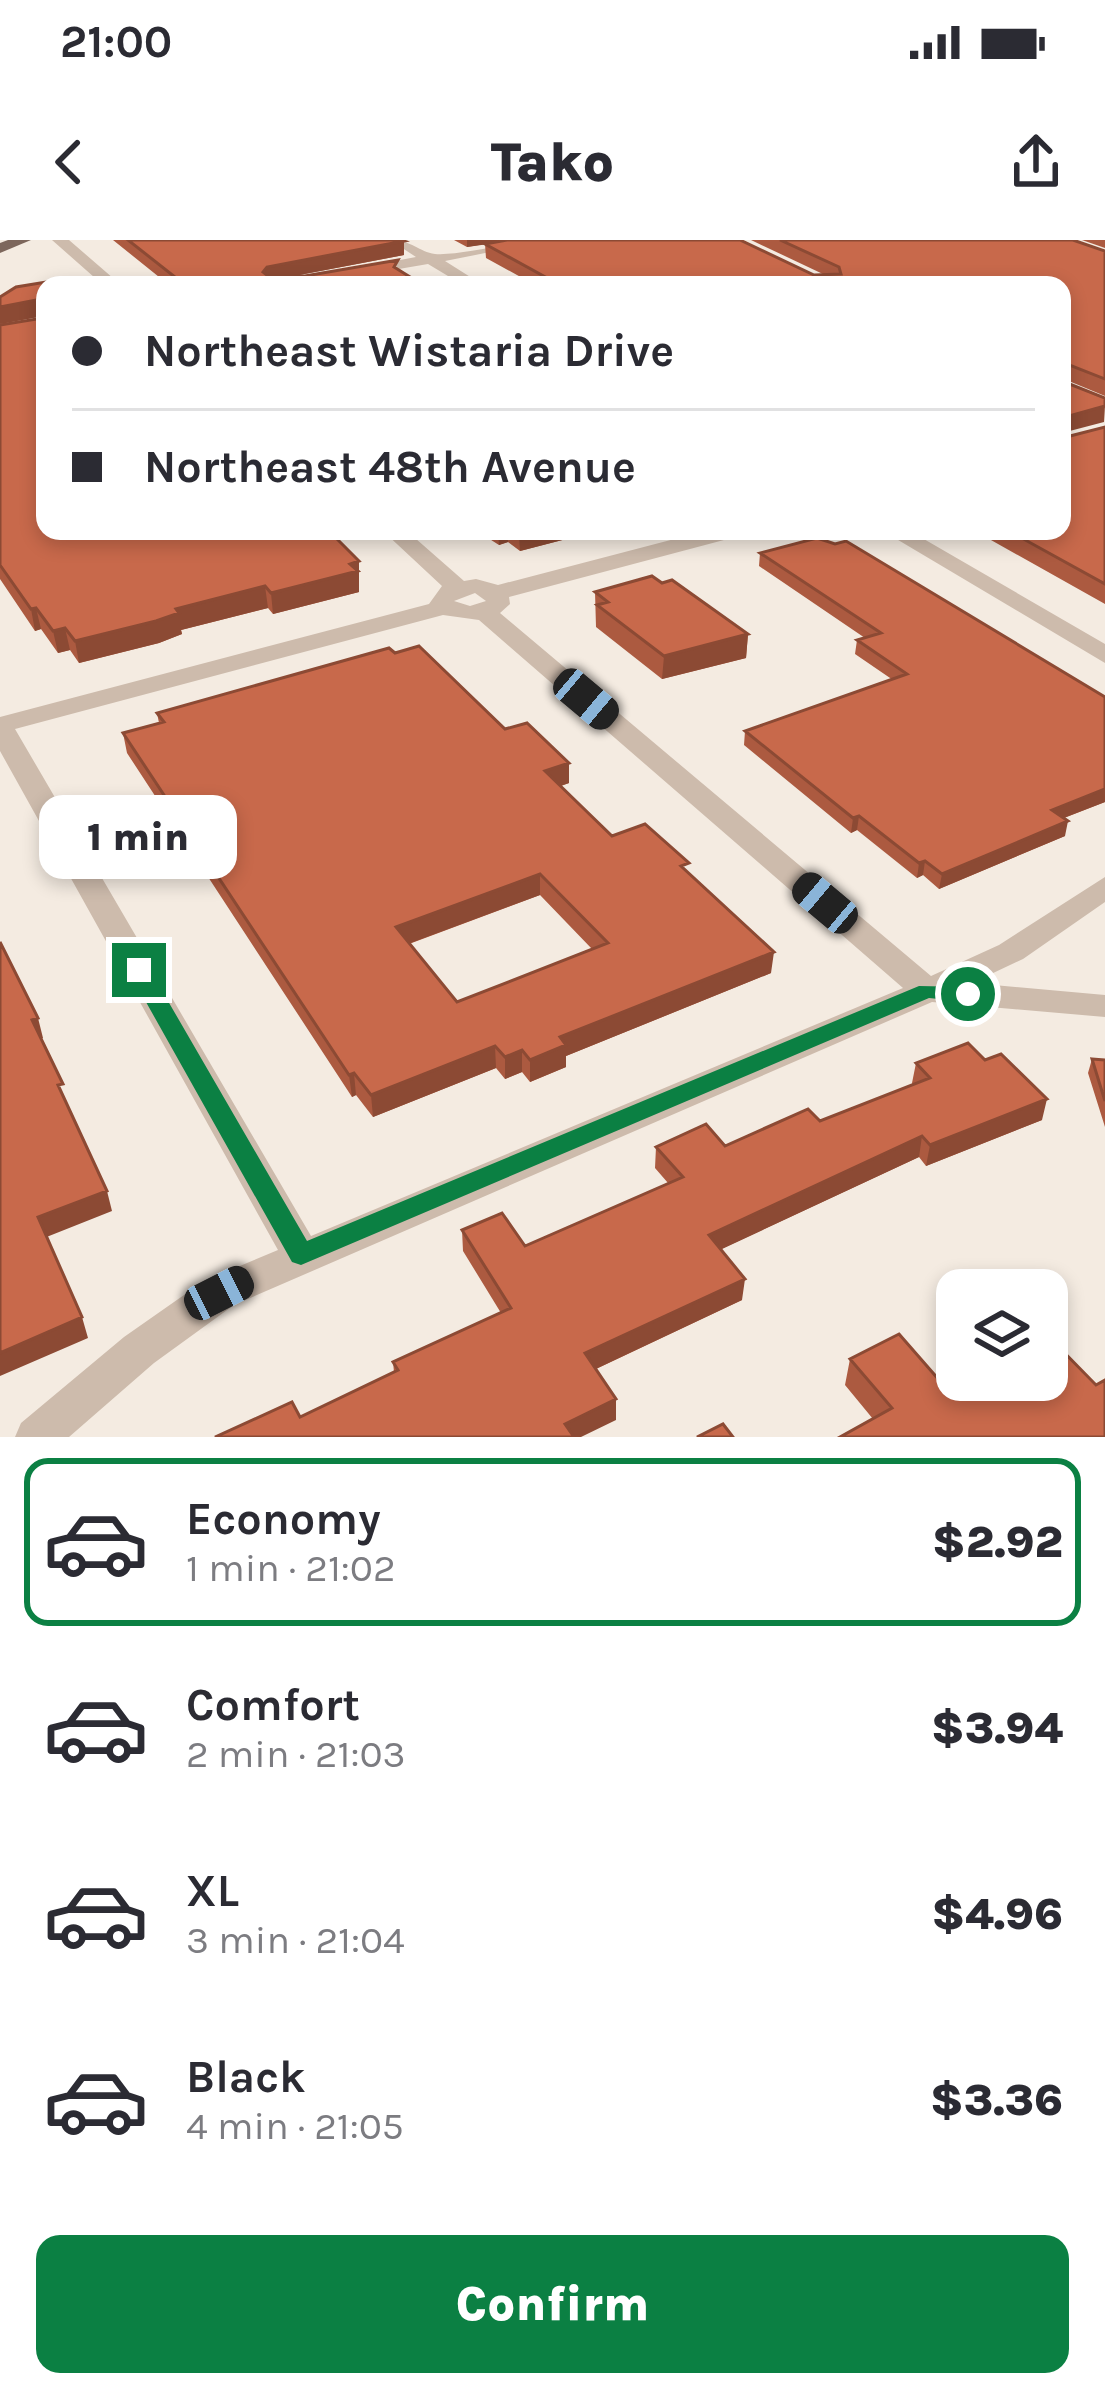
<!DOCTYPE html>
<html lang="en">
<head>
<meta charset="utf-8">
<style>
	:root { --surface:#fff; --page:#f2f2f3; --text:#2b2b33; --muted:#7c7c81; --line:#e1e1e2; --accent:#0b8043 }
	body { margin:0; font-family:Karla,sans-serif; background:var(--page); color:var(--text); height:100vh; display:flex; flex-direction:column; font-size:45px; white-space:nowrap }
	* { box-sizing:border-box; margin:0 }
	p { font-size:39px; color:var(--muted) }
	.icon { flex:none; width:66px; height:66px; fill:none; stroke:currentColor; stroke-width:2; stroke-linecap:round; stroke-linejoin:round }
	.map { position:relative; height:1197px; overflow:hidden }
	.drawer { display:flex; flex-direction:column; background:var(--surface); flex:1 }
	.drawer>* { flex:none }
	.banner { position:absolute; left:36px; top:36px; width:1035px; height:264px; border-radius:24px; box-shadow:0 6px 18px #0003; display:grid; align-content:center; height:264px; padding:0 36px; background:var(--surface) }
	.buttons { position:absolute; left:936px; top:1029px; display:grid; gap:24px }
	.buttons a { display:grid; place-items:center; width:132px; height:132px; border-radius:24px; background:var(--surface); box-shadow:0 6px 18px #0003; font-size:60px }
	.end { position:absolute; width:54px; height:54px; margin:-27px; border:15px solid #0b8043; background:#fff; box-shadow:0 0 0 6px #fff }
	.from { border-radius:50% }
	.bubble { position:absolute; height:84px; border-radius:24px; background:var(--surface); box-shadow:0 6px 18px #0003; font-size:39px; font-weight:800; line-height:84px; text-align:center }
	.car { position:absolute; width:36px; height:72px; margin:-36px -18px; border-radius:15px; box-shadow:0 0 9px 3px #0007; background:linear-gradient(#222 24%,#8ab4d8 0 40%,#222 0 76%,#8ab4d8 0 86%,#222 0) }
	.banner b { display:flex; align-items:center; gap:42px; height:114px; font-size:45px }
	.banner b+b { border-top:3px solid var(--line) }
	.banner i { width:30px; height:30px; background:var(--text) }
	ul { padding:21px 0 0; list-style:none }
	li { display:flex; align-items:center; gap:36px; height:168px; margin:0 24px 18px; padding:0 12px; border:6px solid transparent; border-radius:24px }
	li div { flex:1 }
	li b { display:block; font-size:45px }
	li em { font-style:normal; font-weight:800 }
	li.on { border-color:var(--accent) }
	li>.icon { width:108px; height:108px; stroke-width:1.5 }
	.primary-button { display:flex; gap:24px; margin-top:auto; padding:24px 36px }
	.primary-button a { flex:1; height:138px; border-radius:24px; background:var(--accent); color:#fff; font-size:48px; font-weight:800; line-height:138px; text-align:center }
	.status { display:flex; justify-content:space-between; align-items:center; height:84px; padding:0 60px; background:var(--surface); direction:ltr }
	.status svg { height:33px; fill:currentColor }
	header { display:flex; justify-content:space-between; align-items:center; height:156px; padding:0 36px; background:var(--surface); font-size:54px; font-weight:800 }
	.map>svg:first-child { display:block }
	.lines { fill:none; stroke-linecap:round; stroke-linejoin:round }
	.minor { fill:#cdbbac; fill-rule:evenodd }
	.major { fill:#7d675c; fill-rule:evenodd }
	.wall { fill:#ac5a40; fill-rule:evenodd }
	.shaded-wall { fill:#8c4a34 }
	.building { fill:#c8694b; stroke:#8c4a34; stroke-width:3; fill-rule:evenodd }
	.route { fill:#0b8043 }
</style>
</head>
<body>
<div class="status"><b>21:00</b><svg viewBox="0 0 49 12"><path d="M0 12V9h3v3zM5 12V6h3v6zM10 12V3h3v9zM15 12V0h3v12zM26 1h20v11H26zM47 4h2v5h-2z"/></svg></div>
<header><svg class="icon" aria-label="back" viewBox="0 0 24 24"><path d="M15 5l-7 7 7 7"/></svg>Tako<svg class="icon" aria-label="share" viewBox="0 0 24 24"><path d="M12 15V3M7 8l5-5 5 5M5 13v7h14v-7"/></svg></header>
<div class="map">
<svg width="1105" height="1197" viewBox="0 0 1105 1197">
	<rect width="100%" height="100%" fill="#f4ebe1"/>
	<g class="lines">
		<path class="minor" d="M52,0H69L121,45H103Z
			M390,0C412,0 419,12 435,14C462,16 516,0 551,0L445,21L483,45H463L428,24L305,45H269L416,17Z
			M383,291H407L464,341L476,339L498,345L705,291H742L739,296L509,357L510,364L500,373L931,736L999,705L1105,637V662L1023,719L972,743L1105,755V777L932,762L234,1065L154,1123L69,1197H15L21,1183L124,1097L204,1041L278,1010L0,511V477L429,364L442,346ZM475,353L486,361L470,366L454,361ZM443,375L479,380L903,748L311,996L15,489Z
			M883,291H910L1105,404V423Z"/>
		<path class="major" d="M8,0H31L0,13V3Z"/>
	</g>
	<path class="wall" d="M113,0H401L404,1V15L294,36L398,30L423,45H169Z
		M454,0H740L814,35H825L751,0H1073L1105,11V156L1064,139L1062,45H535L486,18L485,4L467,7Z
		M1082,0H1105V8Z
		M45,45V291L359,321V352L273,374L268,368L181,390L182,394L159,403L79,423L70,410L58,413L41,389L35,391L0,339V85L43,78V76L0,84Z
		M1105,187V364L975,291H1062L1066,197Z
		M477,291H570V298L520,311L508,302L499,305Z
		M817,298L1105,562L1064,578L1065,596L939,649L923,635L917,638L857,590L851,593L744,505L745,491L893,440L855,414L857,400L865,398L759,326L760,313Z
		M595,352L748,394L746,418L662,439L596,387Z
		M157,473L505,489L569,543L561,546L612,596L688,632L771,733L566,816V827L530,842L522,832L505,839L496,828L373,877L356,855L352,857L127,513L123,493L159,483ZM540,655L592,709L457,762L409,704Z
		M1092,819L1105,820V887L1088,833Z
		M916,823L1042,880L926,926L919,917L721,1009L742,1060L596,1129L616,1180L300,1177L394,1132L393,1122L501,1073L463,1011L462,990L525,1006L668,943L655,928L656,907L725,906L820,881L913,845L912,843Z
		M850,1119L947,1149L1096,1145L1105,1197L873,1179L845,1145Z"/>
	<path class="shaded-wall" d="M467,0H518L467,7Z
		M404,1V15L268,41L263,32L267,27Z
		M41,59L44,76L0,84V67Z
		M1105,166L1104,182L1062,193V178Z
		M498,291H508V302L499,305Z
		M530,291H570V298L520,311L519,294Z
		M359,321V352L273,374L271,353Z
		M265,346L268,368L181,390L182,394L159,403L79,423L75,401L176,369Z
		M36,368L41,389L35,391L31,369Z
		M65,388L70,410L58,413L53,391Z
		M748,394L746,418L662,439L664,416Z
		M569,523V543L545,551V531Z
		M1105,549V562L1048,584L1052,570Z
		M859,576L857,590L851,593L853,578Z
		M1068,581L1065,596L939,649L942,634Z
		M925,621L923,635L917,638L919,623Z
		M540,634V655L397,708L396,687Z
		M774,712L771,733L566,816V827L530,842V820L560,797Z
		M38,778L43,798L37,800L32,780Z
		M495,806L496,828L373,877L371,855Z
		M522,810V832L505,839V817Z
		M354,833L356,855L352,857L349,835Z
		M1047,859L1042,880L926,926L930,905Z
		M922,896L919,917L707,1016L709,995Z
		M107,951L112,971L44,998L38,977Z
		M745,1039L742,1060L585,1134V1113Z
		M82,1077L88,1098L0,1136V1113Z
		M616,1159V1180L581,1197H565V1184Z"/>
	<path class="building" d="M128,0H401L404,1L267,27L263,32L268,36H305L398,20L394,27L423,45H185Z
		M507,0H740L814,35L841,34L839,27L780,0H1073L1105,11V139L1067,124L1062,125V45H560L485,4Z
		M52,41L57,45H45V62L41,59L0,67V57L16,47Z
		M45,69V291H329L359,321L350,324L358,331L271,353L265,346L176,369L179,373L156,381L75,401L65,388L53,391L36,368L31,369L0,325V85L43,78Z
		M1062,141L1105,158V166L1062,178Z
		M1105,187V344L1009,291H1062V194L1066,197Z
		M817,298L835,304L846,301L1105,457V549L1052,570L1068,581L942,634L925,621L919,623L859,576L853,578L745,491L907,434L857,400L881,393L760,313Z
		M652,336L662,343L672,340L748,394L664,416L597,365L608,362L595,352Z
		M419,406L505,489L527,483L569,523L545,531L612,596L645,584L689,623L681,626L774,712L560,797L566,805L530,820L522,810L505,817L495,806L371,855L354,833L349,835L123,493L164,482L157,473L389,408L395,413ZM540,634L608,703L457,762L396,687Z
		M0,702L38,778L32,780L63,844L58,845L107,951L38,977L82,1077L0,1113Z
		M968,803L985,820L1001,814L1047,859L930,905L922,896L709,995L745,1039L585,1113L616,1159L565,1184L574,1197H215L292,1162L300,1177L398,1130L393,1122L511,1068L462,990L502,973L525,1006L683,937L656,907L706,884L725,906L808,869L820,881L930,838L916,823Z
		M1092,819L1105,820V861Z
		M899,1094L947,1149L963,1140H1047V1095L1096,1145L1105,1140V1197H840L892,1168L850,1119Z
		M723,1184L733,1197H697Z"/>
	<path class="route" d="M139,723L150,730L307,1001L919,746L968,747L979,754L968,762L929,758L301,1025L292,1022L128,730Z"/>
</svg>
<div class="buttons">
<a><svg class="icon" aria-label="layers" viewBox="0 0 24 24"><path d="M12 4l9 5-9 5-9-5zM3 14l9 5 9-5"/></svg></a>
</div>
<i class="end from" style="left:968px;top:754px"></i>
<i class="end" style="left:139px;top:730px"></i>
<div class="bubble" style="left:39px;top:555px;width:198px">1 min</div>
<i class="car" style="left:586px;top:459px;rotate:130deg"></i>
<i class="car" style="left:825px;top:663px;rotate:310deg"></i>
<i class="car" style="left:219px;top:1053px;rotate:63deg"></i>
<div class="banner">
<b><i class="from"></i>Northeast Wistaria Drive</b>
<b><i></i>Northeast 48th Avenue</b>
</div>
</div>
<section class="drawer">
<ul>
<li class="on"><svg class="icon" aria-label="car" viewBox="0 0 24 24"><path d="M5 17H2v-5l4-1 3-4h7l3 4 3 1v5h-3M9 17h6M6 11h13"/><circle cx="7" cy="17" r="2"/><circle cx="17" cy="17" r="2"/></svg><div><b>Economy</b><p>1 min · 21:02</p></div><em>$2.92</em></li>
<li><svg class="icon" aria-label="car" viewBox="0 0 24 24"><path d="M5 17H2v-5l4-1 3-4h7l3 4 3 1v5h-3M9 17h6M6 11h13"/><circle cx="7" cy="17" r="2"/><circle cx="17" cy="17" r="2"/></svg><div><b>Comfort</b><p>2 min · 21:03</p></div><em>$3.94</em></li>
<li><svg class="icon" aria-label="car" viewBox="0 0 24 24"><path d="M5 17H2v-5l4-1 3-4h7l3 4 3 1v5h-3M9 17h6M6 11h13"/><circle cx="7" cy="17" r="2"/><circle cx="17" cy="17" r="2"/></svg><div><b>XL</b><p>3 min · 21:04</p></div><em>$4.96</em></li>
<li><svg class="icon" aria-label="car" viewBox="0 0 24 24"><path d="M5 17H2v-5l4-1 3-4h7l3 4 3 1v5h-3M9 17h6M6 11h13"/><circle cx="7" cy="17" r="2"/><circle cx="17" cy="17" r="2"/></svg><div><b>Black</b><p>4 min · 21:05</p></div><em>$3.36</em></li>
</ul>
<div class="primary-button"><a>Confirm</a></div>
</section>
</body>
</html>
